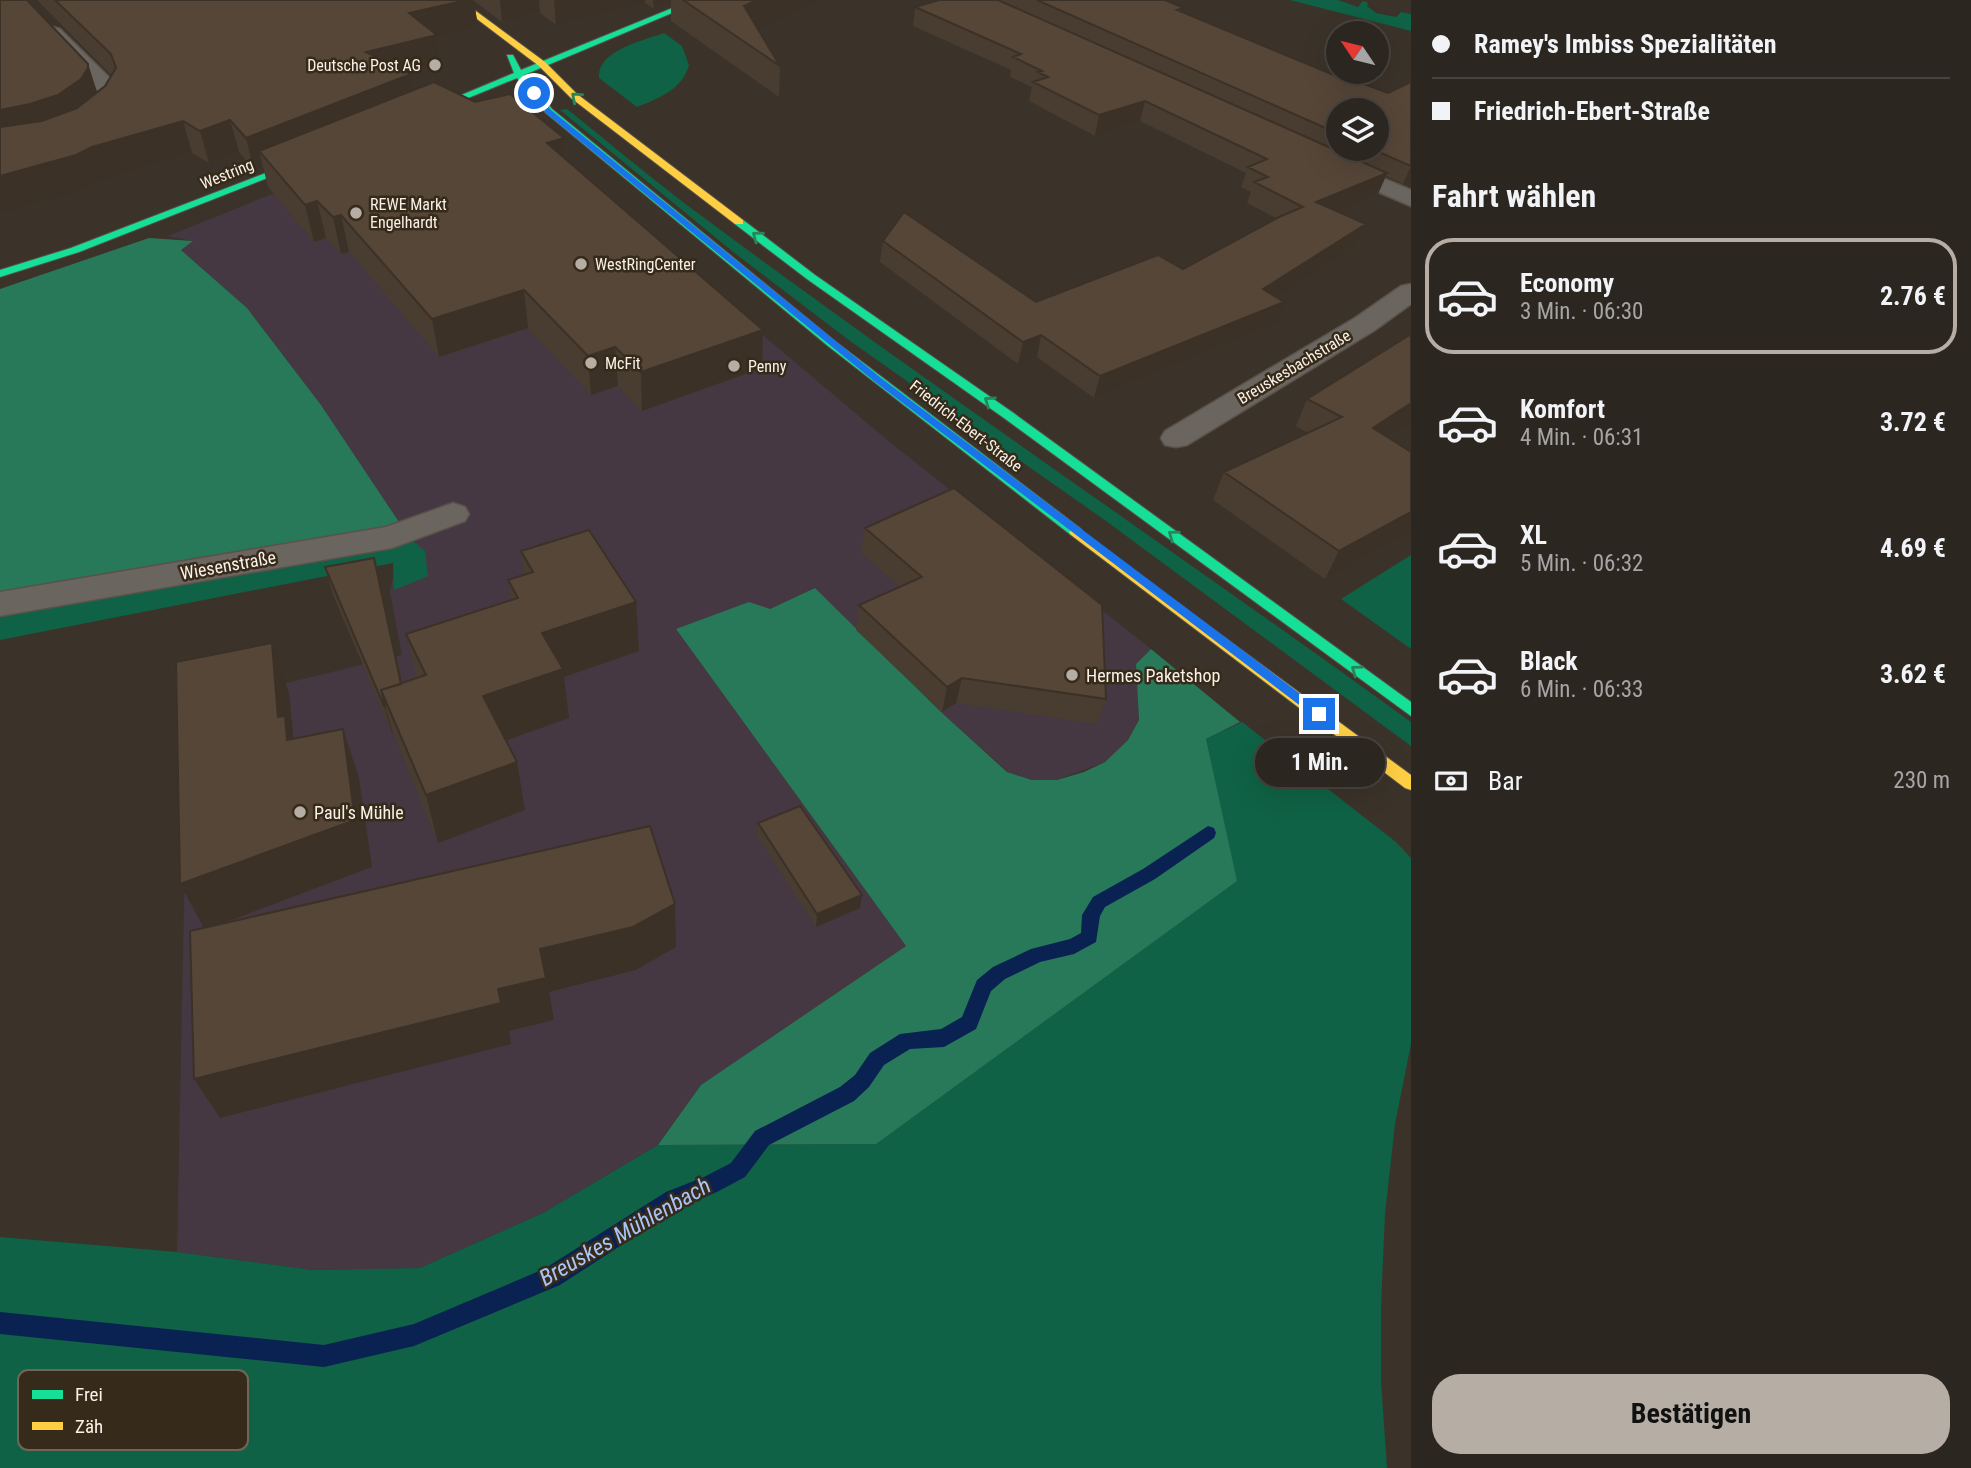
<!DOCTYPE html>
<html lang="de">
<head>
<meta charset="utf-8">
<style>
	:root { --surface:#2c2620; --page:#342e29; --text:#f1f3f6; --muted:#a6a5a5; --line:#48433e; --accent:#b6aea5 }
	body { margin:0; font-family:"Roboto Condensed",sans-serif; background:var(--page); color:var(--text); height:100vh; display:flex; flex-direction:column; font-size:26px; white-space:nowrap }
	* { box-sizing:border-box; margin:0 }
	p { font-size:23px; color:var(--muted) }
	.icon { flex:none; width:38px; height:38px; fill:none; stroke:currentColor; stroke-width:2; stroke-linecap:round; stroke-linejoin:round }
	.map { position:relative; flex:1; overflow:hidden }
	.sheet { display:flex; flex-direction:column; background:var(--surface); width:560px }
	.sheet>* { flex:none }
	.hud { display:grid; align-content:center; height:154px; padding:0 21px; background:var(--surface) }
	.needle { width:46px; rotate:305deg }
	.buttons { position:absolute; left:1326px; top:21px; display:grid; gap:14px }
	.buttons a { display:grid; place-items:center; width:63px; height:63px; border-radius:50%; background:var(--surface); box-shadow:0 7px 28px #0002,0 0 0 2px var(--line); font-size:35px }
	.end { position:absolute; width:32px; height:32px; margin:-16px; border:9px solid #1a73e8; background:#fff; box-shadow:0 0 0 4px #fff }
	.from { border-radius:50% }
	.bubble { position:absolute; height:49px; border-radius:24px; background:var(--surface); box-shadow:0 7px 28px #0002,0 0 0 2px var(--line); font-size:23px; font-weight:700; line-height:49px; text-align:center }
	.hud b { display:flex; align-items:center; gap:24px; height:66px; font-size:26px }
	.hud b+b { border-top:2px solid var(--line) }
	.hud i { width:18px; height:18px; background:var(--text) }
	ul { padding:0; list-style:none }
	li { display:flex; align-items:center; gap:21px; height:116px; margin:0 14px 10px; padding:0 7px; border:4px solid transparent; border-radius:28px }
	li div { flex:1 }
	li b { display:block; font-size:26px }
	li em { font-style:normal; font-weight:700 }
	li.active { border-color:var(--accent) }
	li>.icon { width:63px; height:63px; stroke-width:1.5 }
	h2 { padding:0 21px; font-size:32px; line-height:84px }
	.pay { display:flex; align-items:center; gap:18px; height:77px; padding:0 21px; font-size:26px }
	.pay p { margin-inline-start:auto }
	.primary-button { display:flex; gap:14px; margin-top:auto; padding:14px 21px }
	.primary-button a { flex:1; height:80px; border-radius:28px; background:var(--accent); color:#111; font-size:28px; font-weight:700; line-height:80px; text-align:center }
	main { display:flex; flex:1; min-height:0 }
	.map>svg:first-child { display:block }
	.commercial { fill:#453842 }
	.green { fill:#0f6245 }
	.forest { fill:#287959 }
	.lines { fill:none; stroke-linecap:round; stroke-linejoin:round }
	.stream { fill:#0a2252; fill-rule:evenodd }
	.street-casing { stroke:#58524a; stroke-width:3 }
	.fast-casing { stroke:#58524a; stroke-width:2 }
	.slow-casing { stroke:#58524a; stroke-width:2 }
	.street { fill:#6b655f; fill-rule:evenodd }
	.fast { fill:#16e098; fill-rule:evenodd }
	.slow { fill:#ffcf43; fill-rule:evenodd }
	.wall { fill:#493c30; fill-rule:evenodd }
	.shaded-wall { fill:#3c3127 }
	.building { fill:#554638; stroke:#3c3127; stroke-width:2 }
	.oneway { stroke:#268559 }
	.route { fill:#1a73e8 }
	.poi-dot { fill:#b6aea5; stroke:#362a1a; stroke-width:2.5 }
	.labels { text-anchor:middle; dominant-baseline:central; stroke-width:5; stroke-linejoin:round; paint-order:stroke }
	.far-poi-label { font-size:16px; fill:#f9f1e7; stroke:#362a1a; text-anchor:start }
	.far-street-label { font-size:16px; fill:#f9f1e7; stroke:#362a1a }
	.street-label { font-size:18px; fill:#f9f1e7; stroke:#362a1a }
	.poi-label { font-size:18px; fill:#f9f1e7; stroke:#362a1a; text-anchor:start }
	.near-water-label { font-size:23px; font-style:italic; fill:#a8c5f9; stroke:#362a1a }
	.key { fill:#362a1a; stroke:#706658; stroke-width:2 }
	.key-label { font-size:19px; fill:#f9f1e7 }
</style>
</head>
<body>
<main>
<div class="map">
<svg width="1411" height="1468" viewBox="0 0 1411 1468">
	<rect width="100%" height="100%" fill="#3b332a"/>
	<path class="commercial" d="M506,119L891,443L1151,649L1136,664L1139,720L1128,740L1105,762L1057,780H1032L1008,772L941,712L815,588L770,609L676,629L906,946L701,1085L658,1145L543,1213L420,1268L313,1270L177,1252L188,707L402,655L390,592L403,528L321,405L247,308L181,250L192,241L168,236L441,126Z"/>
	<path class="green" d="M1290,0H1338L1358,7L1363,1L1368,3L1367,6L1376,13L1396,17L1401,12L1411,14V31Z
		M664,33L682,46L689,65C682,90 659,98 637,107L599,78C597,50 643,41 664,33Z
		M567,109C611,144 654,181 699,214C933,388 1175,551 1411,722V746L1106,521L850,341L732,251L560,110Z
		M406,541L414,542L425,551L428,576L394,590L393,563L0,640V612Z
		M1411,555V649L1341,599Z
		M1242,722L1396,842L1411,858V1044L1395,1124L1385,1214L1381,1306V1381L1387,1468H0V1237L177,1252L313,1270L420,1268L543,1213L658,1145L876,1144L1206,739Z"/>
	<path class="forest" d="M149,238L193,241L181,250L247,308L321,405L403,528L0,595V289Z
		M815,588L941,712L1007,772L1032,780H1057L1084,772L1105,762L1128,740L1139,720L1136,664L1151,649L1240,722L1206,739L1237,881L876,1144L658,1145L701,1085L906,946L676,629L749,602L770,609Z"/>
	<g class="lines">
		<path class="stream" d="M1208,826L1214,828L1216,833L1214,838L1155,879L1105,907L1100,916L1096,942L1074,954L1040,962L1005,979L991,991L976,1029L944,1047L910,1049L884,1065L869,1087L854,1101L769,1145L745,1177L717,1192L680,1207L560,1285L414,1346L324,1367L0,1334V1312L324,1345L414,1324L544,1269L666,1192L704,1177L731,1163L755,1131L840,1087L855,1075L870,1053L900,1034L941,1029L962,1017L977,980L993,967L1031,949L1070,939L1081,933L1082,915L1093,897L1143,869Z"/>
		<g class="street-casing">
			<path id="street" d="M53,27L60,29L119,87C124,95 123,105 118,113C95,148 39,154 0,160V146C32,141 99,133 100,93L43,33L46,29Z
				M1333,157L1411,190V206L1325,169L1321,164L1325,159Z
				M1411,284V304L1375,330L1187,445L1176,447L1165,445L1161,438L1165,431L1355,318L1401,286Z
				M453,503L465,507L469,514L465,521L392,548L0,616V592L386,527Z"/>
		</g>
		<g class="fast-casing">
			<path id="fast" d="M692,0H703L524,75L552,109L836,342L1081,529L1083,532L1081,535H1071L828,346L546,113L517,78L417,119L409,117L514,73L507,55H513L521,70Z
				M310,156L318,158L79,252L0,277V270L71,248Z
				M735,220H743L815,275L1012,412L1411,702V716L1004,418L807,279L735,224Z"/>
		</g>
		<g class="slow-casing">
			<path id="slow" d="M452,0H461L545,62L577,94L743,220V224H735L571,98L539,66Z
				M1076,528L1411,775V790L1405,788L1071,535L1069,532Z"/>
		</g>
		<use href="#street" class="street"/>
		<use href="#fast" class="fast"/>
		<use href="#slow" class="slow"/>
	</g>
	<path class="wall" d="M37,0H824L758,29L780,66L779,97L671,21V2L654,9L645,3L556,25L540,13L502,22L474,1L478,28L437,37L441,65L409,73L411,74L414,90L475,102L564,138L566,159L762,368L642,411L618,386L591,395L528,328L439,357L349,252L341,254L326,238L314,242L268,187L263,167L254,170L239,152L209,163L192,153L104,180L88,188V64L97,92L105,86L112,76Z
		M998,0H1165L1183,13L1341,78L1388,93L1411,82V180L1403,184L1386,176L1378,194L1337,211L1366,224L1357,245L1276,297V324L1094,398L1037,357L1018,364L880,262L883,241L1036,302L1183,269L1276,218L1247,203L1251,192L1241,187L1246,173L1140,121L1095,136L1029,101L1032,87L1010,77L1011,70L913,26L915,7ZM1339,110L1377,149H1339Z
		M1307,399L1388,437L1411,452V532L1325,579L1213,500L1224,472L1308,433L1296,426Z
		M865,528L1106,699L1097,724L956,703L942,712L856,630L859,605L900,587L861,553Z
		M521,551L639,651L564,677L569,718L506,740L517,762L525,810L438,843L393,733H392L333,595L325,567L381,585L402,683L417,678L406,634L511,600L508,580L524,574Z
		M758,823L862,895L860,908L816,927L757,836Z"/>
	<path class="shaded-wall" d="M467,0H474L478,28L437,37L441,65L372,82L366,52L409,13Z
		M500,0H539L540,13L502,22Z
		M554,0H645V3L556,25Z
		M653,0H671V2L654,9Z
		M757,0H824L743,36L744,6Z
		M88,64L99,99L0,144V110Z
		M411,74L416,105L259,151L263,167L254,170L246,138Z
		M1145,101L1140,121L1095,136L1099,115Z
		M230,120L239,152L209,163L200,131Z
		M183,121L192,153L104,180L88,188L0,213V176L92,147Z
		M564,138L567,174L547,143Z
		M1411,166V180L1403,184Z
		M1387,173L1378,194L1308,223L1316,202Z
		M317,201L326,238L314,242L305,205Z
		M341,215L349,252L341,254L333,217Z
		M1366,224L1357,245L1255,311L1263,289Z
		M524,290L528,328L439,357L432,319Z
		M1284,302L1276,324L1094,398L1100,376Z
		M763,330L762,368L642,411L641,372Z
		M1041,335L1037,357L1018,364L1023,342Z
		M615,347L618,386L591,395L588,356Z
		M1411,403V421L1360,456L1373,428Z
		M1411,512V532L1325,579L1339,551Z
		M374,558L412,727L398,731Z
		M636,602L639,651L564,677L569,718L493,745L483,696L542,633Z
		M272,643L289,693L294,742L305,789L278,717Z
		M962,678L956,703L942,712L947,687Z
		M384,706H385L393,733H392Z
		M343,729L359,778L372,867L205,930L180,884Z
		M517,762L525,810L438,843L426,795Z
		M862,895L860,908L816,927L817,914Z
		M675,904L676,947L636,970L549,992L554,1020L509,1031L511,1044L220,1118L194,1079L498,989L540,949Z"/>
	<path class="building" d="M0,0H27L88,64V68L81,79L58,95L30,104L0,110Z
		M55,0H467L409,13L437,35L366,52L411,74L246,138L230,120L200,131L183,121L92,147L76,155L0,176V127L42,121L77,108L105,86L116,68L111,54Z
		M683,0H757L744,6L780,66Z
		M939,0H998L1387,173L1316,202L1366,224L1263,289L1284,302L1100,376L1041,335L1023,342L883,241L904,212L1036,302L1158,255L1183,269L1279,217L1303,207L1254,182L1268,177L1248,167L1267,159L1145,101L1099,115L1033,82L1048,77L1038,72L1042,71L1013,57L1021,54L915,7Z
		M1037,0H1165L1184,8L1177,10L1341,78L1345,77L1388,93L1411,82V166L1372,149H1377V110H1339V134Z
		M434,82L475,102L510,94L564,138L547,143L763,330L641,372L615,347L588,356L524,290L432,319L341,215L333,217L317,201L305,205L259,151Z
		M1411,334V403L1373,428L1411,452V512L1339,551L1224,472L1342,417L1307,399Z
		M954,488L1102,605L1106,699L962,678L947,687L859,605L922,577L865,528Z
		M589,530L636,602L542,633L563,669L483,696L517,762L426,795L381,690L426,675L406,634L518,598L508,580L533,572L521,551Z
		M374,558L401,684L381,690L385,706H384L325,567Z
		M272,643L278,717L285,716L287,740L343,729L355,820L180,884L176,662Z
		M800,806L862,895L817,914L758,823Z
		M650,826L675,904L633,927L540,949L546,978L498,989L501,1003L194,1079L190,931Z"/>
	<defs><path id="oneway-chevron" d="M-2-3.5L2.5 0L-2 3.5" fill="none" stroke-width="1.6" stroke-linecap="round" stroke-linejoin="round" transform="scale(1.75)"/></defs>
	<g class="oneway">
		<use href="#oneway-chevron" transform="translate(576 97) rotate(-139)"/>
		<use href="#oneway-chevron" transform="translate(757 236) rotate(-143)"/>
		<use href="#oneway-chevron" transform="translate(989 401) rotate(-145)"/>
		<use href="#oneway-chevron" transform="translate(1173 535) rotate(-144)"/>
		<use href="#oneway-chevron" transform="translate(1356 670) rotate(-144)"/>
	</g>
	<path class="route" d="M532,91H536L551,110L881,378L1323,711V717H1315L874,381L546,113Z"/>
	<g class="poi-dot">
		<circle cx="435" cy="65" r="7"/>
		<circle cx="356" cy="213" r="7"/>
		<circle cx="581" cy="264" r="7"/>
		<circle cx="591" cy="363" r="7"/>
		<circle cx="734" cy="366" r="7"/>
		<circle cx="1072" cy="675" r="7"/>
		<circle cx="300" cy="812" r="7"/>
	</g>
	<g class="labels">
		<g class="far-poi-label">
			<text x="421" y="65" text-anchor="end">Deutsche Post AG</text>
			<text x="370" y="204">REWE Markt<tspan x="370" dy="18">Engelhardt</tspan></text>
			<text x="595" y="264">WestRingCenter</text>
			<text x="605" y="363">McFit</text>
			<text x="748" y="366">Penny</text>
		</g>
		<g class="far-street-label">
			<text transform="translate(227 174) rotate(-22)">Westring</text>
			<text transform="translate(1294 367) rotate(-31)">Breuskesbachstraße</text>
			<text transform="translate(966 426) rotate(38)">Friedrich-Ebert-Straße</text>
		</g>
		<g class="street-label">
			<text transform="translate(228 565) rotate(-10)">Wiesenstraße</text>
		</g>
		<g class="poi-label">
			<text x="1086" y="675">Hermes Paketshop</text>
			<text x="314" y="812">Paul's Mühle</text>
		</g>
		<g class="near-water-label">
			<text transform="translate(625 1232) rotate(-30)">Breuskes Mühlenbach</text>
		</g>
	</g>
	<rect x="18" y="1370" width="230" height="80" rx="10" class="key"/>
	<rect x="32" y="1390" width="31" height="9" fill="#16e098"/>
	<rect x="32" y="1422" width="31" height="8" fill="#ffcf43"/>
	<g class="key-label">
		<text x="75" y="1401">Frei</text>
		<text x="75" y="1433">Zäh</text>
	</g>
</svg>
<div class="buttons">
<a><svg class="needle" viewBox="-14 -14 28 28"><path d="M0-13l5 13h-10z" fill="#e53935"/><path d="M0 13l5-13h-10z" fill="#a6a5a5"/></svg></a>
<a><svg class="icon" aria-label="layers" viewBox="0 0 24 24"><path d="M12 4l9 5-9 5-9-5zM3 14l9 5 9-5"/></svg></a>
</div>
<i class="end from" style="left:534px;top:93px"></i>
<i class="end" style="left:1319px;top:714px"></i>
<div class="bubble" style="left:1255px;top:738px;width:130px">1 Min.</div>
</div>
<section class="sheet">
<div class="hud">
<b><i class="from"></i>Ramey's Imbiss Spezialitäten</b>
<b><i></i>Friedrich-Ebert-Straße</b>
</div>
<h2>Fahrt wählen</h2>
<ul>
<li class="active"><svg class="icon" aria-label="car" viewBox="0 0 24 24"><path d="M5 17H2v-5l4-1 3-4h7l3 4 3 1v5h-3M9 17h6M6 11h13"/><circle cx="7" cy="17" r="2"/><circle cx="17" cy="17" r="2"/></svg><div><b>Economy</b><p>3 Min. · 06:30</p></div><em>2.76 €</em></li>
<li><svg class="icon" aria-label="car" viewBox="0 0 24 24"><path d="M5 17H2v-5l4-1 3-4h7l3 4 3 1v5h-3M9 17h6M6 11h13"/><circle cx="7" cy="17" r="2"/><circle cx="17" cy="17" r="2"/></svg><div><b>Komfort</b><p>4 Min. · 06:31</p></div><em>3.72 €</em></li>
<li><svg class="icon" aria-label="car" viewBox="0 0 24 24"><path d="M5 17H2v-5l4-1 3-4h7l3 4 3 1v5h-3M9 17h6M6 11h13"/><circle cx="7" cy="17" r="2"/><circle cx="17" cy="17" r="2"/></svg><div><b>XL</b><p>5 Min. · 06:32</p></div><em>4.69 €</em></li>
<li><svg class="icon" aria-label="car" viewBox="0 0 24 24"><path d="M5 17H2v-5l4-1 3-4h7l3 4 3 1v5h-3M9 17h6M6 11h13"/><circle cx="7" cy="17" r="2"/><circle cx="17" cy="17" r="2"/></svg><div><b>Black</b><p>6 Min. · 06:33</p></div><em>3.62 €</em></li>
</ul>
<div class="pay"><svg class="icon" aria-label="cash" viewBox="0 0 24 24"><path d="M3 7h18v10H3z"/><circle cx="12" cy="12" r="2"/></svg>Bar<p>230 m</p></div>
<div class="primary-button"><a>Bestätigen</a></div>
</section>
</main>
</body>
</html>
